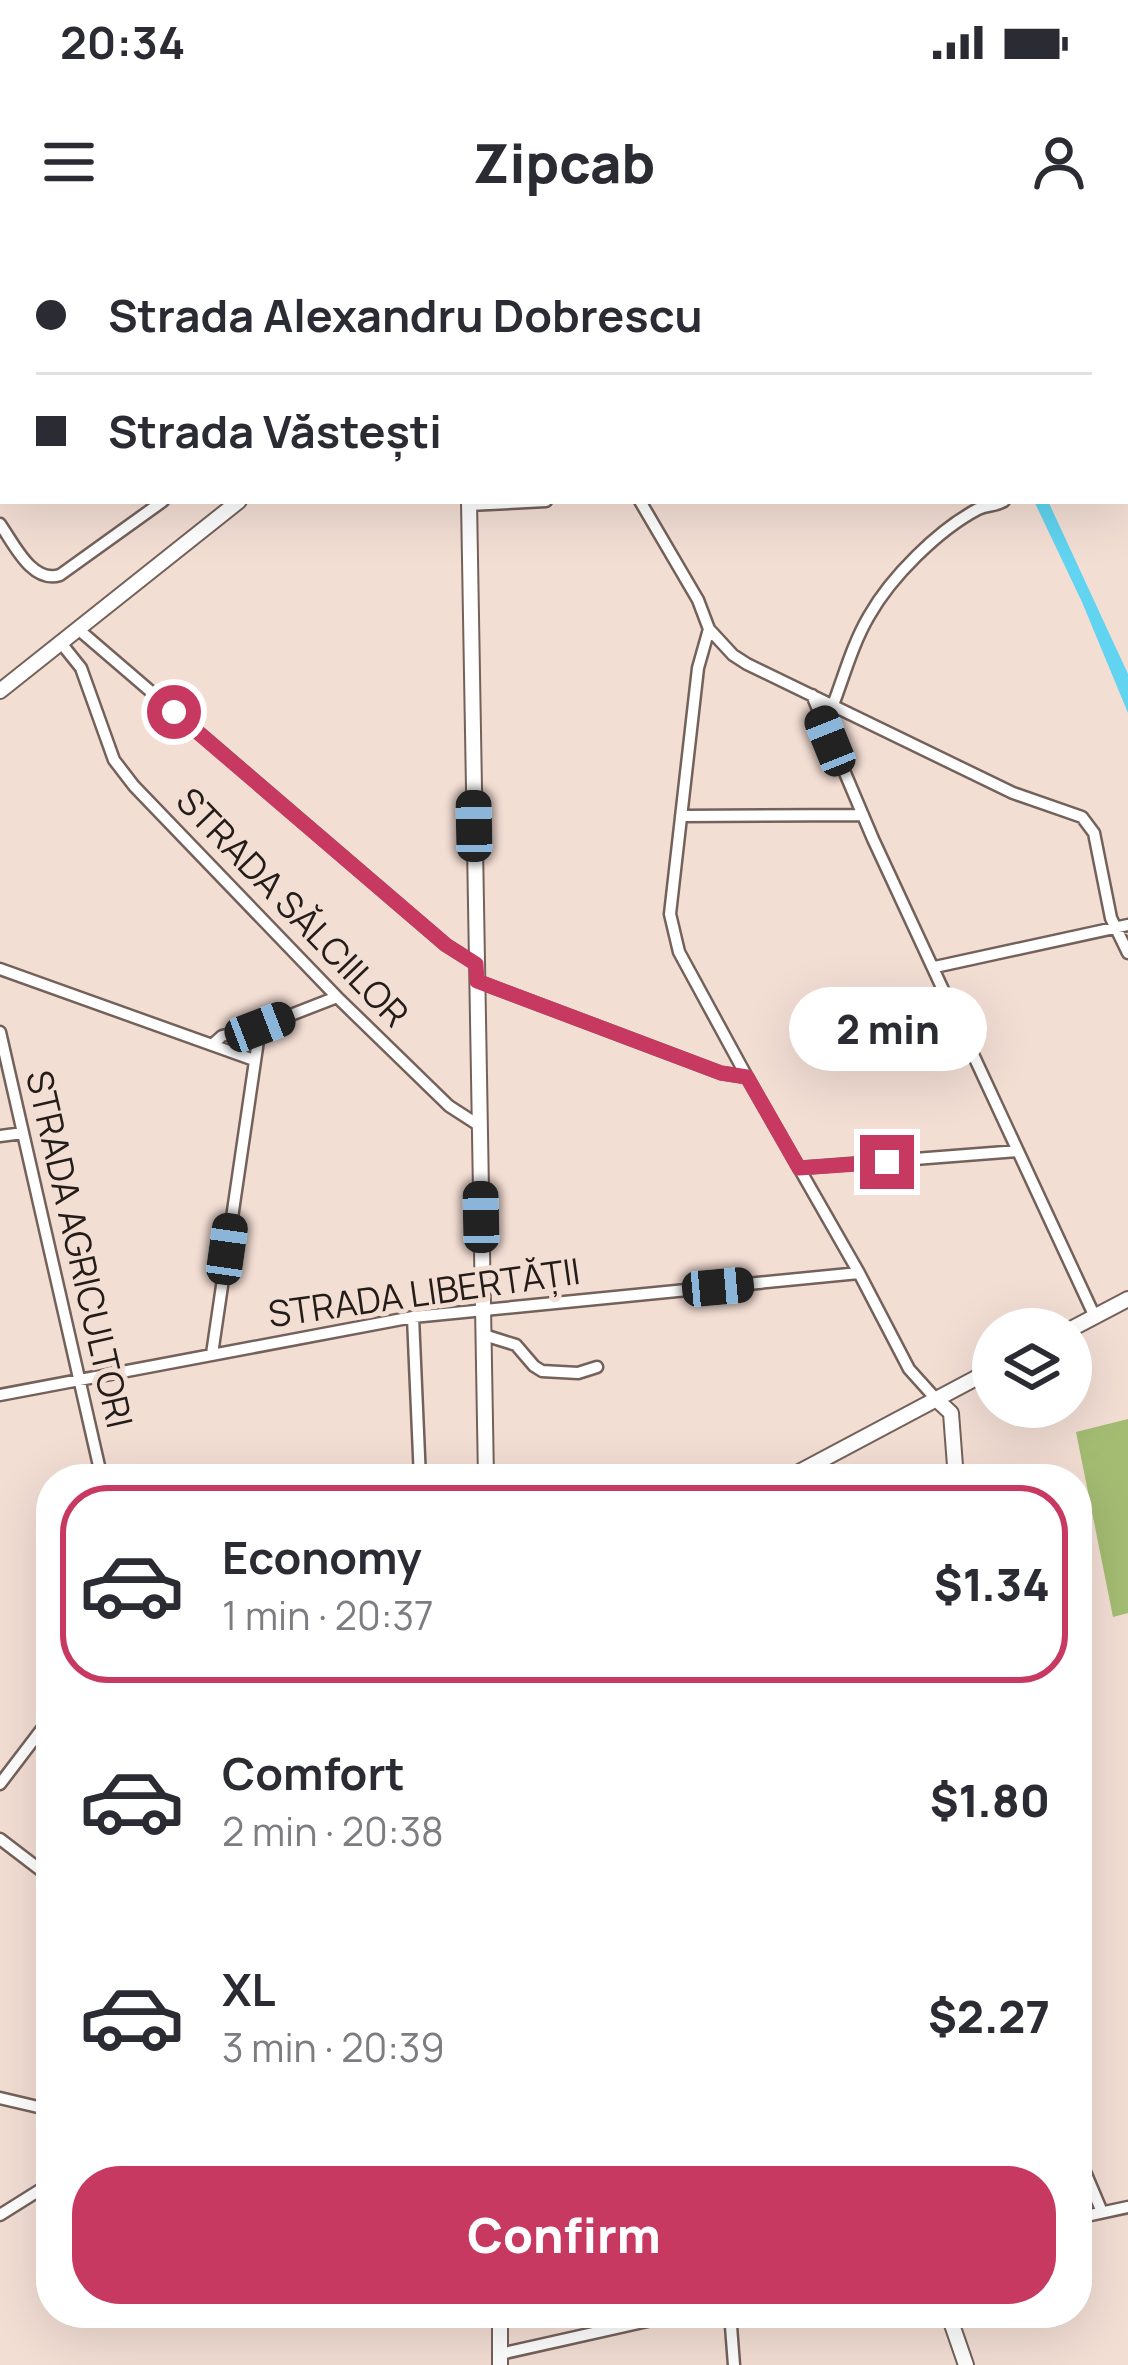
<!DOCTYPE html>
<html lang="en">
<head>
<meta charset="utf-8">
<style>
	:root { --surface:#fff; --page:#f7f7f7; --text:#2b2b33; --muted:#7c7c81; --line:#e1e1e2; --accent:#c83962 }
	body { margin:0; font-family:Manrope,sans-serif; background:var(--page); color:var(--text); height:100vh; display:flex; flex-direction:column; font-size:45px; white-space:nowrap }
	* { box-sizing:border-box; margin:0 }
	p { font-size:39px; color:var(--muted) }
	.icon { flex:none; width:66px; height:66px; fill:none; stroke:currentColor; stroke-width:2; stroke-linecap:round; stroke-linejoin:round }
	.map { position:relative; flex:1; overflow:hidden }
	.panel { position:absolute; left:36px; top:1224px; width:1056px; height:864px; display:flex; flex-direction:column; background:var(--surface); border-radius:48px; box-shadow:0 12px 48px #0002 }
	.panel>* { flex:none }
	.guide { position:absolute; left:0px; top:0px; width:1128px; height:264px; box-shadow:0 12px 48px #0002; display:grid; align-content:center; height:264px; padding:0 36px; background:var(--surface) }
	.fabs { position:absolute; left:972px; top:1068px; display:grid; gap:24px }
	.fabs a { display:grid; place-items:center; width:120px; height:120px; border-radius:50%; background:var(--surface); box-shadow:0 12px 48px #0002; font-size:60px }
	.end { position:absolute; width:54px; height:54px; margin:-27px; border:15px solid #c83962; background:#fff; box-shadow:0 0 0 6px #fff }
	.from { border-radius:50% }
	.bubble { position:absolute; height:84px; border-radius:42px; background:var(--surface); box-shadow:0 12px 48px #0002; font-size:39px; font-weight:800; line-height:84px; text-align:center }
	.car { position:absolute; width:36px; height:72px; margin:-36px -18px; border-radius:15px; box-shadow:0 0 9px 3px #0007; background:linear-gradient(#222 24%,#8ab4d8 0 40%,#222 0 76%,#8ab4d8 0 86%,#222 0) }
	.guide b { display:flex; align-items:center; gap:42px; height:114px; font-size:45px }
	.guide b+b { border-top:3px solid var(--line) }
	.guide i { width:30px; height:30px; background:var(--text) }
	ul { padding:21px 0 0; list-style:none }
	li { display:flex; align-items:center; gap:36px; height:198px; margin:0 24px 18px; padding:0 12px; border:6px solid transparent; border-radius:48px }
	li div { flex:1 }
	li b { display:block; font-size:45px }
	li em { font-style:normal; font-weight:800 }
	li.selected { border-color:var(--accent) }
	li>.icon { width:108px; height:108px; stroke-width:1.5 }
	.action { display:flex; gap:24px; margin-top:auto; padding:24px 36px }
	.action a { flex:1; height:138px; border-radius:48px; background:var(--accent); color:#fff; font-size:48px; font-weight:800; line-height:138px; text-align:center }
	.status { display:flex; justify-content:space-between; align-items:center; height:84px; padding:0 60px; background:var(--surface); direction:ltr }
	.status svg { height:33px; fill:currentColor }
	header { display:flex; justify-content:space-between; align-items:center; height:156px; padding:0 36px; background:var(--surface); font-size:54px; font-weight:800 }
	.map>svg:first-child { display:block }
	.green { fill:#a4bc72 }
	.water { fill:#60d4f0 }
	.lines { fill:none; stroke-linecap:round; stroke-linejoin:round }
	.stream { stroke:#60d4f0; stroke-width:3 }
	.street-casing { stroke:#74625a; stroke-width:15 }
	.secondary-casing { stroke:#74625a; stroke-width:18 }
	.street { stroke:#fff; stroke-width:10 }
	.secondary { stroke:#fff; stroke-width:14 }
	.route { stroke:#c83962; stroke-width:15 }
	.labels { text-anchor:middle; dominant-baseline:central; stroke-width:10; stroke-linejoin:round; paint-order:stroke }
	.street-label { font-size:36px; fill:#231c18; stroke:#f3ded4 }
</style>
</head>
<body>
<div class="status"><b>20:34</b><svg viewBox="0 0 49 12"><path d="M0 12V9h3v3zM5 12V6h3v6zM10 12V3h3v9zM15 12V0h3v12zM26 1h20v11H26zM47 4h2v5h-2z"/></svg></div>
<header><svg class="icon" aria-label="menu" viewBox="0 0 24 24"><path d="M4 6h16M4 12h16M4 18h16"/></svg>Zipcab<svg class="icon" aria-label="person" viewBox="0 0 24 24"><circle cx="12" cy="8" r="4"/><path d="M4 21q1-7 8-7t8 7"/></svg></header>
<div class="map">
<svg width="1128" height="2125" viewBox="0 0 1128 2125">
	<rect width="100%" height="100%" fill="#f3ded4"/>
	<path class="green" d="M1128,1179V1373L1113,1377L1076,1192Z"/>
	<path class="water" d="M1034,261H1048L1128,434V473L1082,362Z"/>
	<g class="lines">
		<path class="stream" d="M831,0L833,3"/>
		<g class="street-casing">
			<path id="street" d="M800,0V3
				M442,3L445,0
				M551,3L555,0
				M640,261L698,360L709,389L698,428L670,674L679,712L747,837L859,1033L909,1129L936,1159
				M469,265L546,261
				M0,284C14,304 32,344 60,335L163,261
				M78,389L446,705L476,724
				M709,389L733,415L747,424L1013,553L1082,577L1094,593L1111,678L1128,713
				M61,403L81,428L114,520L134,546L337,757L449,866L480,886
				M812,455L873,599L1095,1077
				M833,465C844,436 853,403 869,376C891,337 938,290 978,269C988,264 994,267 1004,261
				M681,576L863,575
				M935,727L1128,685
				M0,729L254,820
				M477,741L721,833L747,837
				M0,792L102,1239
				M213,804L222,796L260,787L337,757
				M0,896L23,893
				M799,928L1018,911
				M413,1077L420,1239
				M484,1095L516,1105L534,1126L542,1131L578,1133L597,1127
				M212,1114L260,787
				M0,1155L413,1077L859,1033
				M0,1544L51,1477
				M0,1599L51,1638
				M0,1858L51,1870
				M1077,1913L1102,1972
				M0,1975L51,1943
				M1077,1978L1128,1967
				M730,2073L734,2125
				M500,2114L683,2073"/>
		</g>
		<g class="secondary-casing">
			<path id="secondary" d="M466,0V3
				M469,261L486,1239
				M0,451L239,261
				M1071,1089L1128,1059
				M936,1159L951,1173L956,1239
				M786,1239L993,1129
				M500,2073V2125
				M948,2073L966,2125"/>
		</g>
		<use href="#street" class="street"/>
		<use href="#secondary" class="secondary"/>
	</g>
	<g class="lines">
		<path class="route" d="M174,472L446,705L476,724L477,741L721,833L747,837L799,928L887,922"/>
	</g>
	<g class="labels">
		<g class="street-label">
			<text transform="translate(293 667) rotate(46)">STRADA SĂLCIILOR</text>
			<text transform="translate(80 1009) rotate(77)">STRADA AGRICULTORI</text>
			<text transform="translate(424 1052) rotate(-8)">STRADA LIBERTĂȚII</text>
		</g>
	</g>
</svg>
<div class="fabs">
<a><svg class="icon" aria-label="layers" viewBox="0 0 24 24"><path d="M12 4l9 5-9 5-9-5zM3 14l9 5 9-5"/></svg></a>
</div>
<i class="end from" style="left:174px;top:472px"></i>
<i class="end" style="left:887px;top:922px"></i>
<div class="bubble" style="left:789px;top:747px;width:198px">2 min</div>
<i class="car" style="left:830px;top:501px;rotate:338deg"></i>
<i class="car" style="left:474px;top:586px;rotate:359deg"></i>
<i class="car" style="left:260px;top:787px;rotate:69deg"></i>
<i class="car" style="left:481px;top:977px;rotate:359deg"></i>
<i class="car" style="left:227px;top:1009px;rotate:8deg"></i>
<i class="car" style="left:718px;top:1047px;rotate:85deg"></i>
<div class="guide">
<b><i class="from"></i>Strada Alexandru Dobrescu</b>
<b><i></i>Strada Văstești</b>
</div>
<section class="panel">
<ul>
<li class="selected"><svg class="icon" aria-label="car" viewBox="0 0 24 24"><path d="M5 17H2v-5l4-1 3-4h7l3 4 3 1v5h-3M9 17h6M6 11h13"/><circle cx="7" cy="17" r="2"/><circle cx="17" cy="17" r="2"/></svg><div><b>Economy</b><p>1 min · 20:37</p></div><em>$1.34</em></li>
<li><svg class="icon" aria-label="car" viewBox="0 0 24 24"><path d="M5 17H2v-5l4-1 3-4h7l3 4 3 1v5h-3M9 17h6M6 11h13"/><circle cx="7" cy="17" r="2"/><circle cx="17" cy="17" r="2"/></svg><div><b>Comfort</b><p>2 min · 20:38</p></div><em>$1.80</em></li>
<li><svg class="icon" aria-label="car" viewBox="0 0 24 24"><path d="M5 17H2v-5l4-1 3-4h7l3 4 3 1v5h-3M9 17h6M6 11h13"/><circle cx="7" cy="17" r="2"/><circle cx="17" cy="17" r="2"/></svg><div><b>XL</b><p>3 min · 20:39</p></div><em>$2.27</em></li>
</ul>
<div class="action"><a>Confirm</a></div>
</section>
</div>
</body>
</html>
